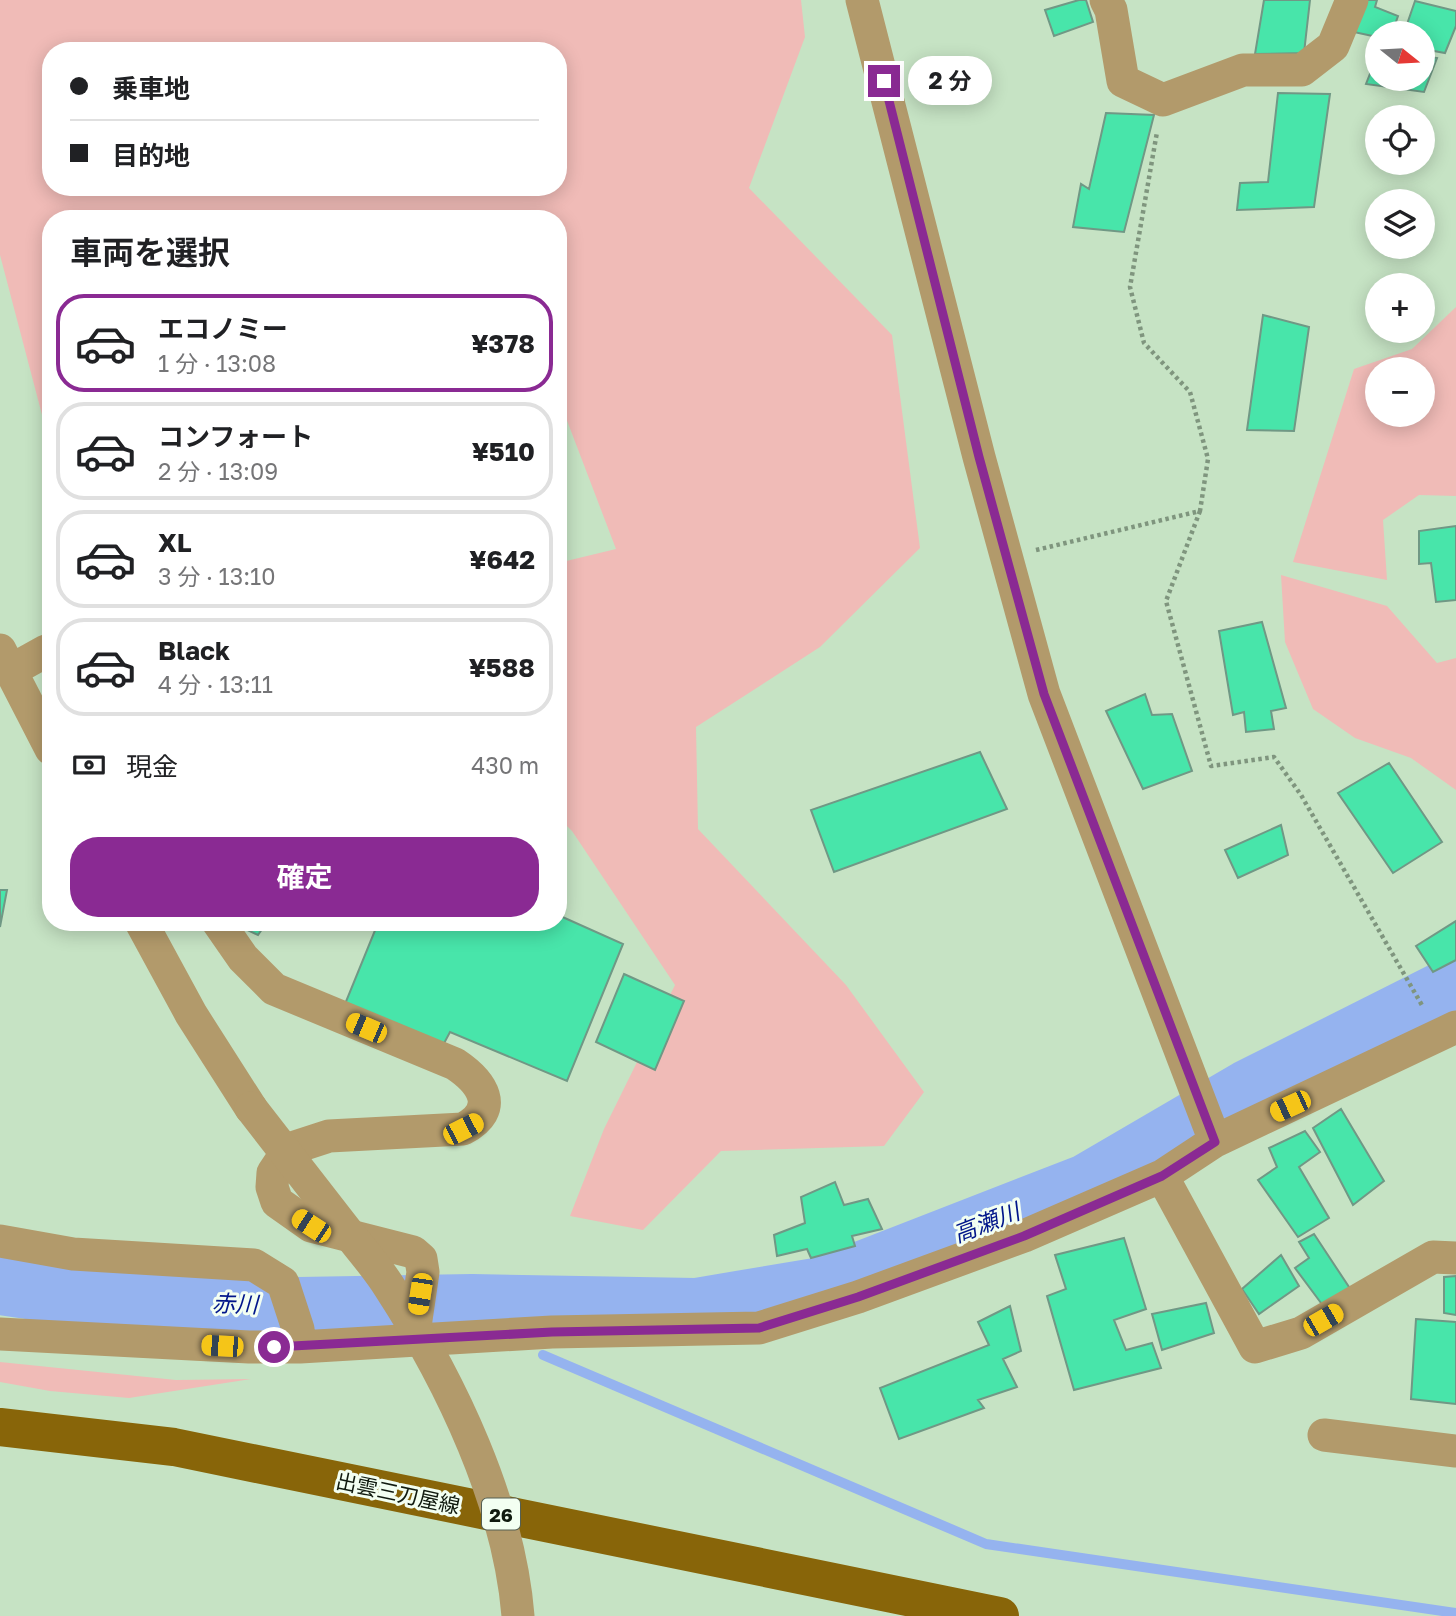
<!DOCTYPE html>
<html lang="ja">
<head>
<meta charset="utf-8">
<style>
	:root { --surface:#fff; --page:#f2f2f2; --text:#202124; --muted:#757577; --line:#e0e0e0; --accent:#8a2a93 }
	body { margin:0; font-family:"Golos Text","Noto Sans JP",sans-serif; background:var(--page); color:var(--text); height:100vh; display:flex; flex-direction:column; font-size:26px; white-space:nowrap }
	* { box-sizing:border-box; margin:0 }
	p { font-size:23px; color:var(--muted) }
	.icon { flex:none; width:38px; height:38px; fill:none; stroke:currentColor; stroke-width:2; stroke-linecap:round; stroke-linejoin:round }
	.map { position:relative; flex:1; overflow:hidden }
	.side { position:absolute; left:42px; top:210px; width:525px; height:721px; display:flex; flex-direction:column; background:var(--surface); border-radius:28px; box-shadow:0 4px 18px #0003 }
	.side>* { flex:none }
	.banner { position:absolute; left:42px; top:42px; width:525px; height:154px; border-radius:28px; box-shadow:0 4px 18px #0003; display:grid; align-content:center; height:154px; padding:0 28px; background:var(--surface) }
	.needle { width:46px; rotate:108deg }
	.buttons { position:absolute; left:1365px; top:21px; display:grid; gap:14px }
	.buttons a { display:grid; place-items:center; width:70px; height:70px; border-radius:50%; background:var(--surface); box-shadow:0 4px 18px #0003; font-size:35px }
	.end { position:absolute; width:32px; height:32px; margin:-16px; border:9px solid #8a2a93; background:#fff; box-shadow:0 0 0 4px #fff }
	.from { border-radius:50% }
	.bubble { position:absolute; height:49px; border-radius:24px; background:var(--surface); box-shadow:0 4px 18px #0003; font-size:23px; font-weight:700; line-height:49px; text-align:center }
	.car { position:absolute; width:21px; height:42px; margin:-21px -10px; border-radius:9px; box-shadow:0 0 5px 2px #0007; background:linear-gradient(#f5c518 24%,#345 0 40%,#f5c518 0 76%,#345 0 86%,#f5c518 0) }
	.banner b { display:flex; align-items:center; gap:24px; height:66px; font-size:26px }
	.banner b+b { border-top:2px solid var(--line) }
	.banner i { width:18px; height:18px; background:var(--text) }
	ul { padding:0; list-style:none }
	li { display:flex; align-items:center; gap:21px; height:98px; margin:0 14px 10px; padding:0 14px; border:4px solid var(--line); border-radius:28px }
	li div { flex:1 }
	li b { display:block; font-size:26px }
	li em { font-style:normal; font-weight:700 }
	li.selected { border-color:var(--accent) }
	li>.icon { width:63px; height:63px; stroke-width:1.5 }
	h2 { padding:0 28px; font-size:32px; line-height:84px }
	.pay { display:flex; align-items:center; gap:18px; height:77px; padding:0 28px; font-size:26px }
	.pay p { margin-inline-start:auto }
	.button { display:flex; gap:14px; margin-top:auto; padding:14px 28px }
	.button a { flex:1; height:80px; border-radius:28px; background:var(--accent); color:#fff; font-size:28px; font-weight:700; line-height:80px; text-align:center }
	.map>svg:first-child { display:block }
	.green { fill:#f0bbb7; fill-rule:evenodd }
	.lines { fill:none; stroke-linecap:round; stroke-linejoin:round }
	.stream { stroke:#95b3ef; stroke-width:10 }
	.river { stroke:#95b3ef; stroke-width:58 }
	.building { fill:#48e5aa; stroke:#709885; stroke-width:2 }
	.path { stroke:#7f957e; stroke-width:4.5; stroke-dasharray:3.5 3.5; stroke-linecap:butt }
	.minor { stroke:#b29a6b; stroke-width:33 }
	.major { stroke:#886509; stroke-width:38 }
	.minor-bridge { stroke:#b29a6b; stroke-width:33 }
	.route { stroke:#8a2a93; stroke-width:9 }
	.labels { text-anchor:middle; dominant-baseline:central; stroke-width:6; stroke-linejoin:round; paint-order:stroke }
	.shield { fill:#f3fff2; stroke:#545f53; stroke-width:2 }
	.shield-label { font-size:19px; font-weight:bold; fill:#101a0f }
	.street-label { font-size:21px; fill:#101a0f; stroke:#f3fff2 }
	.water-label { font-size:23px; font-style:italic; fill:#00168a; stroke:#f3fff2 }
</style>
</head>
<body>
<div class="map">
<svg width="1456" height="1616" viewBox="0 0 1456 1616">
	<rect width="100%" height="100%" fill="#c6e3c4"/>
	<path class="green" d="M0,0H801L805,37L749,188L892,335L920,548L820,647L696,727L698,829L846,985L924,1092L884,1146L721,1151L643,1230L570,1216L604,1129L675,985L572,831L558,817V563L616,549L558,397V219H51V449L0,255ZM51,51H558V187H51Z
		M1456,307V496L1419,495L1383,520L1387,580L1293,562L1354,369L1412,349ZM1377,369H1423V415H1377Z
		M1281,575L1387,606L1437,663L1456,658V790L1411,758L1355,738L1313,709L1285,642Z
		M0,1362L176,1380L251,1379L129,1398L50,1391L0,1382Z"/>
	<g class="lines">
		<path class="stream" d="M472,1303L500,1322
			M543,1355L986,1544L1456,1613"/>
		<path class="river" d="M0,1286L76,1297L299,1306L472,1303L696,1307L821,1286L1086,1183L1247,1089L1456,984"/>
	</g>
	<path class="building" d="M1079,0H1086L1093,22L1054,36L1045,10Z
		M1264,0H1310L1304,53L1255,54Z
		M1364,0H1377L1375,7L1398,16L1392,33H1377V37L1354,32Z
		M1415,1L1456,11V26L1445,53L1423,49V33H1404Z
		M1377,56V79H1423V56L1437,58L1424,92L1366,84Z
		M1278,93L1330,94L1314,207L1237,210L1240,183L1268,182Z
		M1106,113L1154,115L1124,232L1073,227L1081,184L1089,189Z
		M1263,315L1309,327L1294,431L1247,430Z
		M1456,526V600L1436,602L1431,563L1419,564V531Z
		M1262,622L1286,708L1271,711L1274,729L1246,732L1244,712L1233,715L1219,631Z
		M1145,694L1152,715L1172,714L1192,771L1143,789L1106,711Z
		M980,752L1007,809L834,872L811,810Z
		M1389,763L1442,842L1393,873L1338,793Z
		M1281,825L1288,855L1238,878L1225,850Z
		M0,890H7L0,927Z
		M558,915L623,944L567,1081L450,1032L441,1049L345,1004L376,928L361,922H558Z
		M1456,921V960L1433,972L1416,946Z
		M231,922H267L258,935Z
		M624,974L684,1001L655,1070L596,1042Z
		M1341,1109L1384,1181L1353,1205L1313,1128Z
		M1305,1131L1320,1152L1299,1167L1329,1218L1298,1237L1258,1180L1277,1167L1269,1148Z
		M835,1182L844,1205L868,1199L882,1229L852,1236L855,1246L811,1258L807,1249L777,1256L774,1235L805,1223L801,1197Z
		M1314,1234L1351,1290L1324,1307L1295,1268L1309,1258L1299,1242Z
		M1124,1238L1146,1309L1114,1320L1126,1350L1152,1343L1161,1368L1074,1390L1047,1296L1066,1289L1055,1255Z
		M1281,1255L1299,1286L1259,1314L1242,1289Z
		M1456,1276V1315L1444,1313V1277Z
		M1206,1303L1214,1333L1162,1350L1152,1314Z
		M1010,1306L1021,1351L1003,1359L1017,1387L978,1400L984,1408L899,1439L880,1388L989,1345L978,1322Z
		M1416,1319L1456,1322V1404L1411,1399Z"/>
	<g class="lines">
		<path class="path" d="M1200,511L1166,601L1211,766L1274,757L1301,795L1423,1007
			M1036,550L1200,511L1208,459L1190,392L1144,343L1130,287L1157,132"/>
		<path class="minor" d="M862,0L979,457L1044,694L1215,1141
			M1106,0L1111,10L1123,81L1163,100L1243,70H1302L1333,46L1352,0
			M0,650L51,749
			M10,671L46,651H51
			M141,922L191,1014L251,1108
			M218,922L243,958L274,989L455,1064C482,1082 501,1109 463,1129L329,1136L289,1149L273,1173L272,1187L277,1202L311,1226L413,1252L421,1259L423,1272L413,1340
			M1162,1176L1255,1347L1301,1333L1433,1257L1456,1258
			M0,1241L73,1254L254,1265L283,1283L298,1329L300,1347
			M0,1334L249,1347H300L552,1332L759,1328L858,1297L1024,1236L1162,1176L1215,1141L1456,1027
			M1324,1435L1456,1451"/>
		<path class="major" d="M0,1427L174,1447L1000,1616"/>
		<path class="minor-bridge" d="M251,1108C282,1148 314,1189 345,1229C360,1248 377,1267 390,1288C451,1382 509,1503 518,1616"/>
	</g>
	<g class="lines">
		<path class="route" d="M274,1347L552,1332L759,1328L858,1297L1024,1236L1162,1176L1215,1142L1044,694L979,457L884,81"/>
	</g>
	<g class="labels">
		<rect class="shield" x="482" y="1498.5" width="38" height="31" rx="5"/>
		<g class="shield-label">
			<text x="501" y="1514">26</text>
		</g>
		<g class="street-label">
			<text transform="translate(398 1493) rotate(12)">出雲三刀屋線</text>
		</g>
		<g class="water-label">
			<text transform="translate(986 1222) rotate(-21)">高瀬川</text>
			<text transform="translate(235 1303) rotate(2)">赤川</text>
		</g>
	</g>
</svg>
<div class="buttons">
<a><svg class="needle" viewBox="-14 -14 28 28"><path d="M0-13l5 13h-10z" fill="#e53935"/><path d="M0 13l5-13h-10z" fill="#757577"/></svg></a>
<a><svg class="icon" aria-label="locate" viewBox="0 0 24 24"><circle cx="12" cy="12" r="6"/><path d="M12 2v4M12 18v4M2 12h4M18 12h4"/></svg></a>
<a><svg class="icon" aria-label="layers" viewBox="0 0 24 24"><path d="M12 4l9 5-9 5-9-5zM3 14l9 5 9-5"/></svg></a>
<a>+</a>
<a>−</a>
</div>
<i class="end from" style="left:274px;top:1347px"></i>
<i class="end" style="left:884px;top:81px"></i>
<div class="bubble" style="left:908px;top:56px;width:84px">2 分</div>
<i class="car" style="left:366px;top:1028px;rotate:293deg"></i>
<i class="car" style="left:1290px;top:1106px;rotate:245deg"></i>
<i class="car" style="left:463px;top:1129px;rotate:63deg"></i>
<i class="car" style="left:311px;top:1226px;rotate:303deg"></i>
<i class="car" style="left:420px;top:1294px;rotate:189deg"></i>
<i class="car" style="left:1323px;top:1320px;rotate:60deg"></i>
<i class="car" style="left:222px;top:1346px;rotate:273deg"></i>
<div class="banner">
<b><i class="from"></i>乗車地</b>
<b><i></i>目的地</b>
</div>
<section class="side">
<h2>車両を選択</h2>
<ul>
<li class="selected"><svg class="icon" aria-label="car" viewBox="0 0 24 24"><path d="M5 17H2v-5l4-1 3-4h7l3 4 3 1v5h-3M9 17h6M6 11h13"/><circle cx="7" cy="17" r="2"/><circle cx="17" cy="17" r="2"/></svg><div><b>エコノミー</b><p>1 分 · 13:08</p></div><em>¥378</em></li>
<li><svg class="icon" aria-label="car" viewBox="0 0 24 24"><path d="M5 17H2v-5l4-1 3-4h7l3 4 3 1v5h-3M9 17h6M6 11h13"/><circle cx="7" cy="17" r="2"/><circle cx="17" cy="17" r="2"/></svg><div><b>コンフォート</b><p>2 分 · 13:09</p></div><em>¥510</em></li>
<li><svg class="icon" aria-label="car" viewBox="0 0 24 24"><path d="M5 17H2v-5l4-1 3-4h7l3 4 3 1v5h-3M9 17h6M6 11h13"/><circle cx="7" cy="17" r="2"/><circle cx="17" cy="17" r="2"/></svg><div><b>XL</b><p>3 分 · 13:10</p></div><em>¥642</em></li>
<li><svg class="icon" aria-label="car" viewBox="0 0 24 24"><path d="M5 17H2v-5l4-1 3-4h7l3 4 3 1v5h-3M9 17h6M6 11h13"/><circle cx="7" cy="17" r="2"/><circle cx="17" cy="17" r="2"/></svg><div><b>Black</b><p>4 分 · 13:11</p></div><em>¥588</em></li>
</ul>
<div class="pay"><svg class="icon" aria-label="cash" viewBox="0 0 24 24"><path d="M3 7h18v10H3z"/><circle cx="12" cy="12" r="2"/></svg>現金<p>430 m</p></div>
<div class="button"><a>確定</a></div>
</section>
</div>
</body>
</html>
